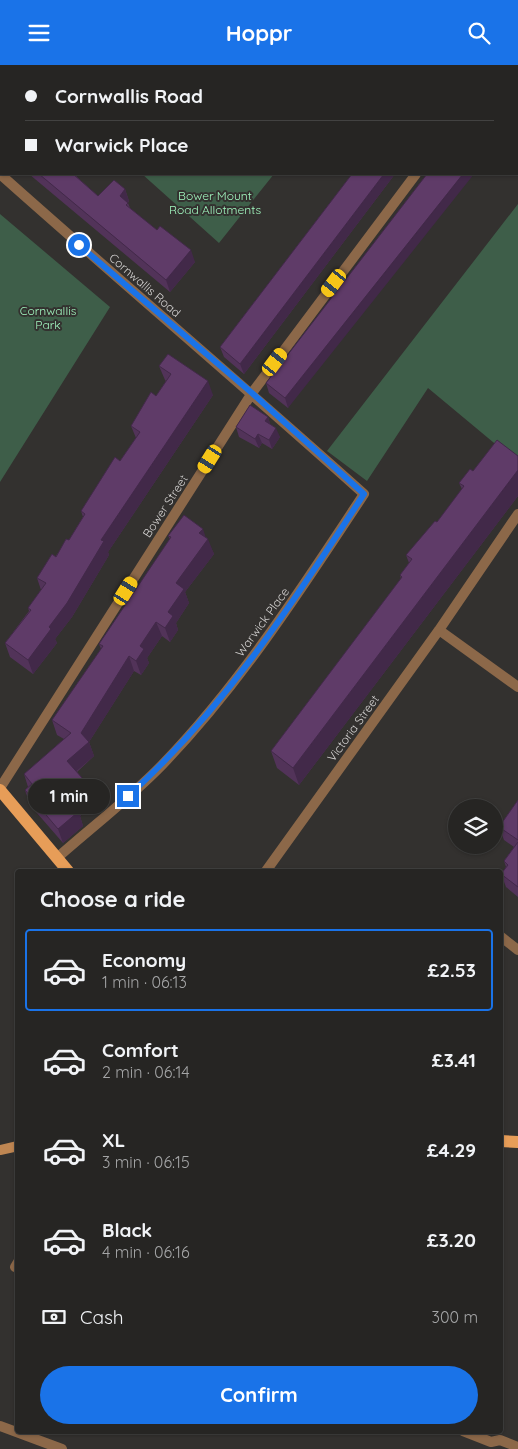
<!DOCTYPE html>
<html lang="en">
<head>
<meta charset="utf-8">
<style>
	:root { --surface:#262523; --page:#2e2d2b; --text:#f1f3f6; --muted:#a4a5a6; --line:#424241; --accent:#1a73e8 }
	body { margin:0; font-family:Quicksand,sans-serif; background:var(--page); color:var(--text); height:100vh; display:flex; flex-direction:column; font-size:19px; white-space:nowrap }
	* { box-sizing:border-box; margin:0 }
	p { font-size:16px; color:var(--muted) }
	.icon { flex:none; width:28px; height:28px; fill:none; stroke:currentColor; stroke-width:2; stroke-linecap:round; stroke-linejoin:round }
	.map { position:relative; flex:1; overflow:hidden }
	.side { position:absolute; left:15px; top:804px; width:488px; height:565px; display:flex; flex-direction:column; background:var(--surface); border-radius:5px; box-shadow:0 1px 4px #0004,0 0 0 1px var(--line) }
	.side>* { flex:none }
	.hud { position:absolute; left:0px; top:0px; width:519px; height:110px; box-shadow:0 1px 4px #0004,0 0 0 1px var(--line); display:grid; align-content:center; height:110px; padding:0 25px; background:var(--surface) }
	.tools { position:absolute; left:448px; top:734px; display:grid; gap:10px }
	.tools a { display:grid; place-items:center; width:55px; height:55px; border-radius:50%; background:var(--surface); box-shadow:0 1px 4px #0004,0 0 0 1px var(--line); font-size:25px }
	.end { position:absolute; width:22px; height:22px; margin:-11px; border:6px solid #1a73e8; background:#fff; box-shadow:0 0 0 2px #fff }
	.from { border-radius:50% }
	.bubble { position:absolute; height:35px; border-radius:18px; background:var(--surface); box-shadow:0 1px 4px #0004,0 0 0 1px var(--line); font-size:16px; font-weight:700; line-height:35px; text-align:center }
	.car { position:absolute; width:15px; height:30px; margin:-15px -8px; border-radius:6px; box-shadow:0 0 4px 1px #0007; background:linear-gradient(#f5c518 24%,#345 0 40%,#f5c518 0 76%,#345 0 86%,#f5c518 0) }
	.hud b { display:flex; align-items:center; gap:18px; height:48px; font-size:19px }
	.hud b+b { border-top:1px solid var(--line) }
	.hud i { width:12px; height:12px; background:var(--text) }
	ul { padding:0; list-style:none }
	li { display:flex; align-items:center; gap:15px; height:82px; margin:0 10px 8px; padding:0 15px; border:2px solid transparent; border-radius:5px }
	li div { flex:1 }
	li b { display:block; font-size:19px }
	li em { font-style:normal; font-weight:700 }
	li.on { border-color:var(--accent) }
	li>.icon { width:45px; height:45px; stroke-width:1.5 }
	h2 { padding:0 25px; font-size:22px; line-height:60px }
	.pay { display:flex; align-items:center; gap:12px; height:55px; padding:0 25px; font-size:19px }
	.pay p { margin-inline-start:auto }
	.action { display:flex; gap:10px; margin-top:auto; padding:10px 25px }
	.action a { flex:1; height:58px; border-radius:30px; background:var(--accent); color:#fff; font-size:20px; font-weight:700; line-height:58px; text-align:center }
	header { display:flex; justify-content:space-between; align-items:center; height:65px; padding:0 25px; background:var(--accent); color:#fff; font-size:22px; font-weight:700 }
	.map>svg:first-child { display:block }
	.green { fill:#3e5e49 }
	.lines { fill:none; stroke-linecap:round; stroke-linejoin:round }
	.street { stroke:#8c6849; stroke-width:10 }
	.secondary { stroke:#bf8652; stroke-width:10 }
	.primary { stroke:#e79d58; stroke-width:12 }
	.wall { fill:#523359 }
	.shaded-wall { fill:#422949 }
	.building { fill:#5f3b68; stroke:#422949 }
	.route { stroke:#1a73e8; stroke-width:6 }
	.labels { text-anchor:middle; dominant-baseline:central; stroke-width:4; stroke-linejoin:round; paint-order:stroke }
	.park-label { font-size:12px; fill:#a2f8c0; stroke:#33312f }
	.street-label { font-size:12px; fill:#d3d1d0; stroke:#33312f }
</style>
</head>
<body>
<header><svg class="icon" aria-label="menu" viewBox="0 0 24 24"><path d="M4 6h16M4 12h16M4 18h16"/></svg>Hoppr<svg class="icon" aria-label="search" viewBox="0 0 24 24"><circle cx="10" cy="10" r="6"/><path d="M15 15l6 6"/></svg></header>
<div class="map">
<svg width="518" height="1384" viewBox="0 0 518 1384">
	<rect width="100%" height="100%" fill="#33312f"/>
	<path class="green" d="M142,109H274L219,178Z
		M518,139V398L428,323L367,416L327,386Z
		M0,149L110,242L0,417Z"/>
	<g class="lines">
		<path class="street" d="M497,1V0
			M0,109C121,217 244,321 364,429C302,523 241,618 162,700C130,733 92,762 57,793
			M439,565L518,622
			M0,723L252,328L416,109
			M266,806L439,565L518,449
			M500,871L518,885
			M18,1197L15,1202L18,1203
			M0,1361L62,1384
			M463,1366L491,1377L500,1375L518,1382"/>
		<path class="secondary" d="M0,1085L18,1081"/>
		<path class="primary" d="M0,725L68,806
			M500,1076L518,1077"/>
	</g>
	<path class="wall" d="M0,31L1,32V86L0,85Z
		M29,109H76L77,112L98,131L125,124L129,136L128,138L130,143L195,197L170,227Z
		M352,109H395L244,309L224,292L220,282Z
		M427,109L288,343L269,328L266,318Z
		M159,301L213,330L108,487L109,490L72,552L55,574L57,578L33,609L10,592L5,578L29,546L28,543L41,525L37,513L69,475L83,452L81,446L120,396L136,373L131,361L156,331L166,316L165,315Z
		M268,352L270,359L280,372L272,384L262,378L259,383L239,372L236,362Z
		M518,391V431L299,720L277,703L271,686L401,514L400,510L409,498L406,490L437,457L462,424L459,418L473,406Z
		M168,471L206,472L214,489L185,527L189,538L176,558L178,565L170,577L162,571L147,593L149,598L141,610L134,606L89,677L94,691L77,707L96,737L80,751L83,761L63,778L30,740L25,725L28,722L24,709L64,674L57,670L52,655L101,584L99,579L170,474Z
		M518,735V832L506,822L501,809L506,802L504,796L514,782L504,775L499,762Z"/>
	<path class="shaded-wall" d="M466,0H477L476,1H465Z
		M384,109H395L244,309L240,299Z
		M463,109H474L288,343L285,333Z
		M125,124L129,136L124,142L120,131Z
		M191,185L195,197L170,227L166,215Z
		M208,316L213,330L108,487L109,490L72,552L55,574L57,578L33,609L28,595L49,562L101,475Z
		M268,352L271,361L265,356Z
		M276,363L280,372L272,384L269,375Z
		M258,369L262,378L259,383L255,374Z
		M518,405V431L299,720L293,703Z
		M203,464L207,476L208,474L214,489L185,527L189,538L176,558L178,565L170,577L165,563L168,547L176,518L199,468Z
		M156,557L162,571L147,593L149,598L141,610L136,596L140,581Z
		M129,591L134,606L89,677L94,691L72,710L67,696L81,668Z
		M91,723L96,737L80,751L83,761L63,778L58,764L72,739Z"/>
	<path class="building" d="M435,0H466L465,1H434Z
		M0,31L1,32V77L0,76Z
		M39,109H73L98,131L114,115L125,124L120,131L128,138L126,140L157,165L160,161L191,185L166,215Z
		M352,109H384L240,299L220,282Z
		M427,109H463L285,333L266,318Z
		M168,289L208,316L101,475L104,476L67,538L49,562L51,564L28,595L5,578L31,545L28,543L46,518L37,513L52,489L56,492L66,474L69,475L85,449L81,446L115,392L120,396L140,367L131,361L151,327L156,331L171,309L159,301Z
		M250,340L268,352L265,356L276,363L269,375L258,369L255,374L236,362Z
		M497,375L518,391V405L293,703L271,686L402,512L400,510L412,494L406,490L435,456L437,457L464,421L459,418L470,404L473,406Z
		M184,450L203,464L199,468L208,474L176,518L184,524L168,547L173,551L165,563L156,557L140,581L144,584L136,596L129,591L81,668L89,677L67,696L91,723L72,739L78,747L58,764L25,725L32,719L24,709L71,668L52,655L103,581L99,579L171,472L168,471Z
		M518,735V775L499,762Z
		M518,777V822L501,809L508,800L504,796Z"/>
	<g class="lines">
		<path class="route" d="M79,180L252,328L364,429C294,536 224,645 128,731"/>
	</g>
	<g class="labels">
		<g class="park-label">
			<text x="215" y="130">Bower Mount<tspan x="215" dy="14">Road Allotments</tspan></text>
			<text x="48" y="245">Cornwallis<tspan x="48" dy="14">Park</tspan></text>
		</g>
		<g class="street-label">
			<text transform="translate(145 220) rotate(41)">Cornwallis Road</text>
			<text transform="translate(165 441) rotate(-57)">Bower Street</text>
			<text transform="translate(262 557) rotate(-54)">Warwick Place</text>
			<text transform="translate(353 663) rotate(-54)">Victoria Street</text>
		</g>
	</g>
</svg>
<div class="tools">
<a><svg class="icon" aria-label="layers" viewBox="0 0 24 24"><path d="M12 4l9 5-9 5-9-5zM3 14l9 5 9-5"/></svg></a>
</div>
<i class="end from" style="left:79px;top:180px"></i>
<i class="end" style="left:128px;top:731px"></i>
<div class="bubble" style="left:28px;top:714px;width:82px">1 min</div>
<i class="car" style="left:334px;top:218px;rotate:217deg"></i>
<i class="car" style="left:275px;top:297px;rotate:37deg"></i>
<i class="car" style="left:210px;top:394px;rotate:212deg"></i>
<i class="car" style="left:126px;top:526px;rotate:32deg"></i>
<div class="hud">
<b><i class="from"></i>Cornwallis Road</b>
<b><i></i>Warwick Place</b>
</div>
<section class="side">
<h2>Choose a ride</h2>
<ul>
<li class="on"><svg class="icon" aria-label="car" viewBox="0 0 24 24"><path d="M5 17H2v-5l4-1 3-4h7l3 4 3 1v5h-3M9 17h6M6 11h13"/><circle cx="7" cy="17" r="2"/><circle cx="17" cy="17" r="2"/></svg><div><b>Economy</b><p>1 min · 06:13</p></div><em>£2.53</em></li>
<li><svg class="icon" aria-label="car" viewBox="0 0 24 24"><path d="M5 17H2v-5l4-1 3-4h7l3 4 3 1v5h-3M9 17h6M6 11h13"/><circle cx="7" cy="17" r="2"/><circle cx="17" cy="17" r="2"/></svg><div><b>Comfort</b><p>2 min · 06:14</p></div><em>£3.41</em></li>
<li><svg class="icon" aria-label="car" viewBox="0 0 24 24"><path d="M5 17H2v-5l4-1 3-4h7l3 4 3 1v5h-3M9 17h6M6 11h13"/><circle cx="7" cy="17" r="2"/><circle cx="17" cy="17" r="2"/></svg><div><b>XL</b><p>3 min · 06:15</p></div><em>£4.29</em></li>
<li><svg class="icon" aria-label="car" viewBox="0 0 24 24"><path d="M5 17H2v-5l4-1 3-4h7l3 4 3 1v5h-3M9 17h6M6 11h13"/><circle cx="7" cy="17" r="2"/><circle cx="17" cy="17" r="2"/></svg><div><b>Black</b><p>4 min · 06:16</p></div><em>£3.20</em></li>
</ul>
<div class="pay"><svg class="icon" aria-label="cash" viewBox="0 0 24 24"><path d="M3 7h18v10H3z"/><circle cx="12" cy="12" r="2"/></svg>Cash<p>300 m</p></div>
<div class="action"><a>Confirm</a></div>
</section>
</div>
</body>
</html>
